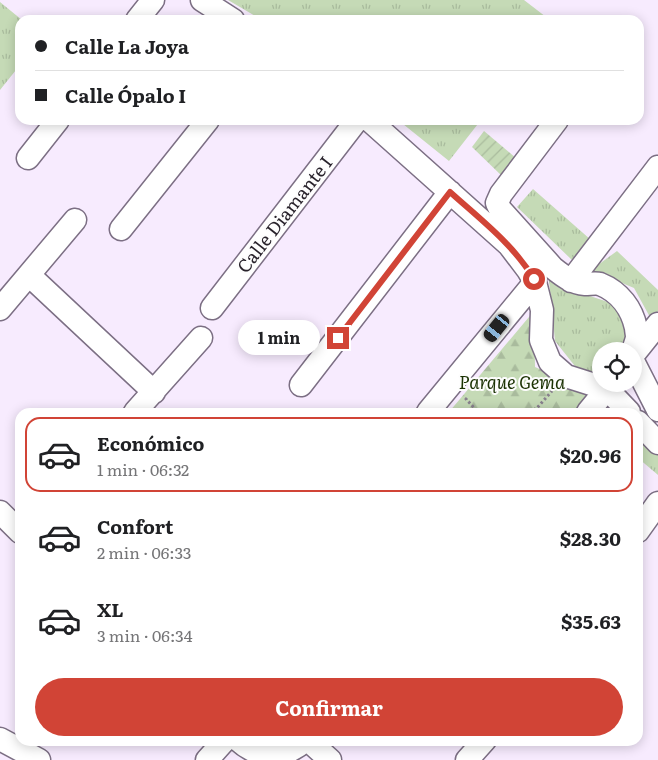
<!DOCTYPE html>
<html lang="es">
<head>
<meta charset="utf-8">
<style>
	:root { --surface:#fff; --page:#f2f2f2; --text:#202124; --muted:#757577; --line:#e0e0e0; --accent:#d14436 }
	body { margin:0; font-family:Literata,serif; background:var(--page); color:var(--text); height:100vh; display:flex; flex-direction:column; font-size:19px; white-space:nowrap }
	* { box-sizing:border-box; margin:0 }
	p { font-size:16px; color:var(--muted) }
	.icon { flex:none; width:28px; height:28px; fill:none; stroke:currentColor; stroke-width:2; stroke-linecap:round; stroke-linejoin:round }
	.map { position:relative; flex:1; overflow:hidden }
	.panel { position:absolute; left:15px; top:408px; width:628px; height:338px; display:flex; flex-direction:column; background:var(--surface); border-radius:15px; box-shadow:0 2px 12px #0003 }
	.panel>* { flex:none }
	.hud { position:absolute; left:15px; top:15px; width:629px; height:110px; border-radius:15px; box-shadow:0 2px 12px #0003; display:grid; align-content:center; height:110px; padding:0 20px; background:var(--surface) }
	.controls { position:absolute; left:592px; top:342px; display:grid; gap:10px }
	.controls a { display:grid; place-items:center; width:50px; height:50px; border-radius:50%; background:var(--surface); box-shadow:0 2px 12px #0003; font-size:25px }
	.end { position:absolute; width:22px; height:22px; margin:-11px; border:6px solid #d14436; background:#fff; box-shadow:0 0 0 2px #fff }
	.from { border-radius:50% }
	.bubble { position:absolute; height:35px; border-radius:18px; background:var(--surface); box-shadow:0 2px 12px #0003; font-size:16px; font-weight:700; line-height:35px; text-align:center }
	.car { position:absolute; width:15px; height:30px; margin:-15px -8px; border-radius:6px; box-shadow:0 0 4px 1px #0007; background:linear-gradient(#222 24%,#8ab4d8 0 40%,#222 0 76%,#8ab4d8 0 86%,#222 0) }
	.hud b { display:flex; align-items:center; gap:18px; height:48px; font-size:19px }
	.hud b+b { border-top:1px solid var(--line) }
	.hud i { width:12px; height:12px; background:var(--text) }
	ul { padding:9px 0 0; list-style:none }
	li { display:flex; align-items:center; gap:15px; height:75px; margin:0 10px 8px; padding:0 10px; border:2px solid transparent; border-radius:15px }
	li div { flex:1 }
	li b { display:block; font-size:19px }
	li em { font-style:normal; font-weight:700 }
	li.current { border-color:var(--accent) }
	li>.icon { width:45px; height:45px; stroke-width:1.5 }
	.button { display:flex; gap:10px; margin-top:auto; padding:10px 20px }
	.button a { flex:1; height:58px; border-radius:30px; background:var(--accent); color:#fff; font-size:20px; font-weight:700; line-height:58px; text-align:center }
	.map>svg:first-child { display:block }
	.grass { fill:url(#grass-tufts) }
	.forest { fill:url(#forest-firs) }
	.garden { fill:url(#garden-furrows) }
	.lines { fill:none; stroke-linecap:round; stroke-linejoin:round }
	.minor-casing { stroke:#7c6f84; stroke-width:25 }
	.path { stroke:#88808d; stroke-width:3; stroke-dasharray:2.5 2.5; stroke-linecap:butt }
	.minor { stroke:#fff; stroke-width:22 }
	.route { stroke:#d14436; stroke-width:6 }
	.labels { text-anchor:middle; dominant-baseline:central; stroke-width:4; stroke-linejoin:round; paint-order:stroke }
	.street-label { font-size:18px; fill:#28222b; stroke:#fdfdfd }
	.park-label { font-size:18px; font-style:italic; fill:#1b3203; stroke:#fdfdfd }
</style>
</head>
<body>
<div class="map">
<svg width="658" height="760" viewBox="0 0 658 760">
	<defs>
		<pattern id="grass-tufts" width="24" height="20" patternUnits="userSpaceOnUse" patternTransform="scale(1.25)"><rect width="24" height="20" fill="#c5dab6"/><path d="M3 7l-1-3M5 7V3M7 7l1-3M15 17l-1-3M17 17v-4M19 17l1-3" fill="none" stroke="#a9bb9d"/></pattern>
		<pattern id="forest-firs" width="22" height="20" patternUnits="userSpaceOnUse" patternTransform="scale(1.25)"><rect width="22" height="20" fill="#c5dab6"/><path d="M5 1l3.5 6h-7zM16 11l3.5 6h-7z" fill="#a9bb9d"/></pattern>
		<pattern id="garden-furrows" width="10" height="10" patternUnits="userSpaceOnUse" patternTransform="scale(1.25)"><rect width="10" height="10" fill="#c5dab6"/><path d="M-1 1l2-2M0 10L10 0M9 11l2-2" fill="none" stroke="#a9bb9d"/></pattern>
	</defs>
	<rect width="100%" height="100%" fill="#f7ebfe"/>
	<path class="grass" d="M228,0H524L550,20H262Z
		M0,2L22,20H20V65L0,90Z
		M398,120H481L449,161Z
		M533,189L591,240L573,261L517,207Z
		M617,251L658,290V311L651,319L634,288L591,270Z
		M549,280L578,292L620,306L632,334L622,351H601V370L582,375L555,341Z
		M638,430L658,452V475L638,458Z"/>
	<path class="forest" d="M534,311L535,367L593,392L576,412H449Z"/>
	<path class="garden" d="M484,131L517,159L505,179L472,147Z"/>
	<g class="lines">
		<g class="minor-casing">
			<path id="minor" d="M202,0L233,20
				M137,20L153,0
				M369,120L509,245L528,270L535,282L542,310L541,340L550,362L566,376L607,389L629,412
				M557,120L501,194L497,203L500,209L553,268C563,276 572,283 585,284C590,284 596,283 600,284C620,292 632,309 636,328C636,330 637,335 637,336C637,341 634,346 633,351
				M28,158L58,120
				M121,229L208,120
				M29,275L154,392
				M571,281L658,167
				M212,308L357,120
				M0,309L75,220
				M634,354L658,324
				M634,363L658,410
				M301,385L450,192
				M135,412L201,338
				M428,412L535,282
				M588,412L611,384
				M638,422L658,443
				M0,512L20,532
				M638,531L658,503
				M0,739L39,760
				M238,740C260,760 284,759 306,740
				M308,740L330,760
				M207,760L225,740
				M467,760L485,740"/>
		</g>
		<path class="path" d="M467,398L466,399L478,412
			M529,412L537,408
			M536,412L537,408L552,391"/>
		<use href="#minor" class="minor"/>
	</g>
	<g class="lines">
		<path class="route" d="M338,338L450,192C480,219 513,244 534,279"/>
	</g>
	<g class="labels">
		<g class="street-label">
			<text transform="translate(284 214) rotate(-52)">Calle Diamante I</text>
		</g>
		<g class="park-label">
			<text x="512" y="381">Parque Gema</text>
		</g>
	</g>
</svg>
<div class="controls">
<a><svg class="icon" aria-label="locate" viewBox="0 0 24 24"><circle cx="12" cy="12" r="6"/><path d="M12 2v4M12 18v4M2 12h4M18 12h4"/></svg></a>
</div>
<i class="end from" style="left:534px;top:279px"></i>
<i class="end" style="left:338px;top:338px"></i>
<div class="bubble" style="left:238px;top:320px;width:82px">1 min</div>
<i class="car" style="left:497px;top:328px;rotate:219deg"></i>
<div class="hud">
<b><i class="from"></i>Calle La Joya</b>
<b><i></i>Calle Ópalo I</b>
</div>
<section class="panel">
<ul>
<li class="current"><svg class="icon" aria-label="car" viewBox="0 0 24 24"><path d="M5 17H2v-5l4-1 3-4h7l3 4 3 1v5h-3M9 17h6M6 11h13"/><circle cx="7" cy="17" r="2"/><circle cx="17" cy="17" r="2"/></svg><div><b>Económico</b><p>1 min · 06:32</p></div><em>$20.96</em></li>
<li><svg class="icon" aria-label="car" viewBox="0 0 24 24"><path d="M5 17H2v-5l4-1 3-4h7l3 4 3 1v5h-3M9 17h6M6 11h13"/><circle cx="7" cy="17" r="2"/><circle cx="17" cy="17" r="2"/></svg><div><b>Confort</b><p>2 min · 06:33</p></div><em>$28.30</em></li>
<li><svg class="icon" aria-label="car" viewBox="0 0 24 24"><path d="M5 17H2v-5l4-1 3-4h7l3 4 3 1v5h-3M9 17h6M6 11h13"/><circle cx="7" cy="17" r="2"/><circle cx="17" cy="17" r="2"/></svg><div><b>XL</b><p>3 min · 06:34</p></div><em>$35.63</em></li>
</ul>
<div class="button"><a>Confirmar</a></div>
</section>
</div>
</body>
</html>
